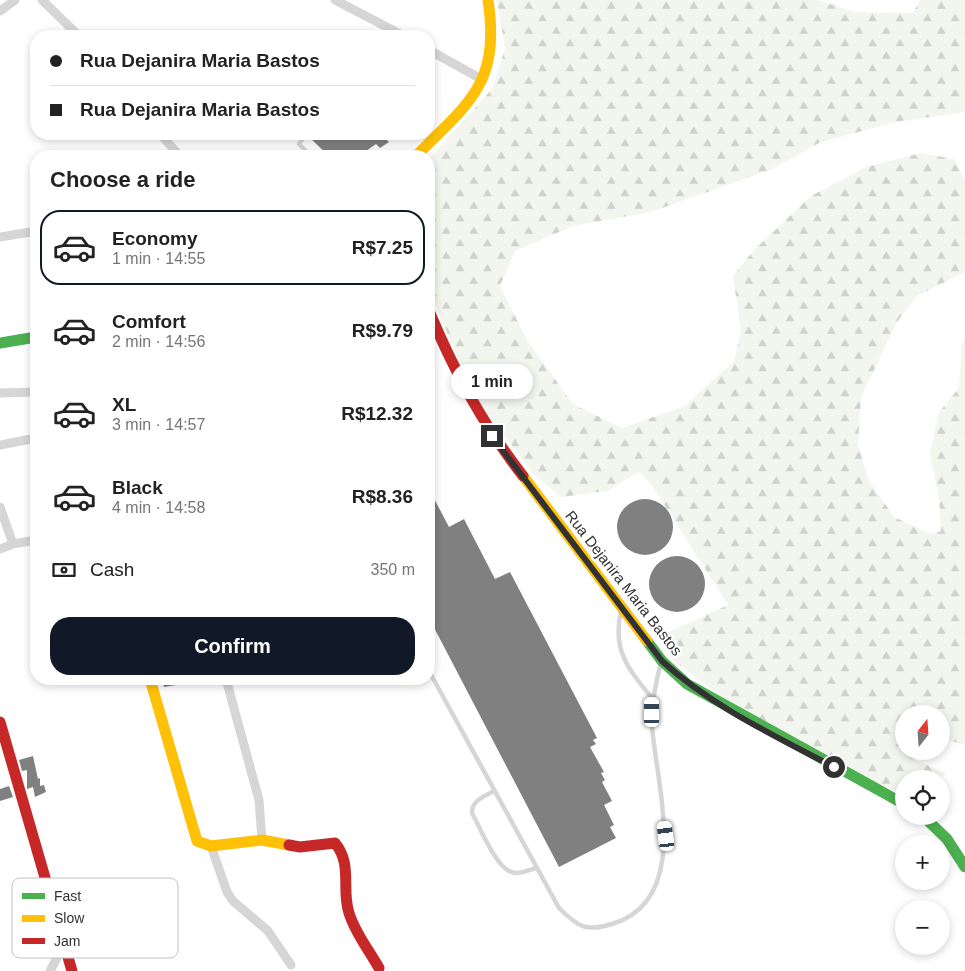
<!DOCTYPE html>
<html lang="en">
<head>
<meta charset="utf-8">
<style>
	:root { --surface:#fff; --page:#f2f2f2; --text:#222; --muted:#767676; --line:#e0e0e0; --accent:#111827 }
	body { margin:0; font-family:Arial,sans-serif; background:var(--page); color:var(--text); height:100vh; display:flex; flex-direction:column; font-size:19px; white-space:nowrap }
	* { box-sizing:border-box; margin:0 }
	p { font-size:16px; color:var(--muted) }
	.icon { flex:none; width:28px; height:28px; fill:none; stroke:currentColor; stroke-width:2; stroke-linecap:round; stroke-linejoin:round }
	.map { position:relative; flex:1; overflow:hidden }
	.panel { position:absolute; left:30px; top:150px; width:405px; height:535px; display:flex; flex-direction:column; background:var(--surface); border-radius:20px; box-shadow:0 2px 8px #0003 }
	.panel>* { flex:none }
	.top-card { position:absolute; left:30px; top:30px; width:405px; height:110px; border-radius:20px; box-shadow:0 2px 8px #0003; display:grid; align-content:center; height:110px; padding:0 20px; background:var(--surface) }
	.needle { width:32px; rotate:17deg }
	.fabs { position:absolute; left:895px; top:705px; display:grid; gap:10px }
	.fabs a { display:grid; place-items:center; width:55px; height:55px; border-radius:50%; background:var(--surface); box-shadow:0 2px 8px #0003; font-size:25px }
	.end { position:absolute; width:22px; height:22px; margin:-11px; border:6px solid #323232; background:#fff; box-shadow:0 0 0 2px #fff }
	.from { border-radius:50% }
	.bubble { position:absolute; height:35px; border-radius:18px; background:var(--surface); box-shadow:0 2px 8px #0003; font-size:16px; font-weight:700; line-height:35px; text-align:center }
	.car { position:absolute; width:15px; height:30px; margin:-15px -8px; border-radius:6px; box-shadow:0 0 4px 1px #0007; background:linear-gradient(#fff 24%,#345 0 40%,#fff 0 76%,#345 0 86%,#fff 0) }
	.top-card b { display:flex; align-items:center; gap:18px; height:48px; font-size:19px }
	.top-card b+b { border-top:1px solid var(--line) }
	.top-card i { width:12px; height:12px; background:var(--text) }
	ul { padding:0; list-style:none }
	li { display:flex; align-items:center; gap:15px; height:75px; margin:0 10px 8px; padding:0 10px; border:2px solid transparent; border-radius:20px }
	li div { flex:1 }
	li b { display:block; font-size:19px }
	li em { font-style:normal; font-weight:700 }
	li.selected { border-color:var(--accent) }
	li>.icon { width:45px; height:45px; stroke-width:1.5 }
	h2 { padding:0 20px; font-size:22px; line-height:60px }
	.pay { display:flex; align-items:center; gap:12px; height:55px; padding:0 20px; font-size:19px }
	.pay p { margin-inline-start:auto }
	.cta { display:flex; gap:10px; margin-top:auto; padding:10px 20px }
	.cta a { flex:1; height:58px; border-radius:20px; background:var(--accent); color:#fff; font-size:20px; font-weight:700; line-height:58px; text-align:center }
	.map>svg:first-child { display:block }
	.forest { fill:url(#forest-firs) }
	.building { fill:#808080 }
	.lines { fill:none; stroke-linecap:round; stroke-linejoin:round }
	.lane { stroke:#d6d6d6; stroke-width:4.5 }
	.street { stroke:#d6d6d6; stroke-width:9 }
	.fast { stroke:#4caf50; stroke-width:11 }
	.slow { stroke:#ffc107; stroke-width:11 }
	.jam { stroke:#c62828; stroke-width:11 }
	.route { stroke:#323232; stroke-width:6 }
	.labels { text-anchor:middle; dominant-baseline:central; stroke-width:5; stroke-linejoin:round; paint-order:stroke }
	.street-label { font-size:15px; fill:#323232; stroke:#fff }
	.key { fill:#fff; stroke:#c2c2c2; stroke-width:1 }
	.key-label { font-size:14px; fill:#323232 }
</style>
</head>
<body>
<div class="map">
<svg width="965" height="971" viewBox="0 0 965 971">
	<defs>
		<pattern id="forest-firs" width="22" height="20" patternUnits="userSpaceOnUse" patternTransform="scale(1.25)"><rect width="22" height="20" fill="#f2f6ee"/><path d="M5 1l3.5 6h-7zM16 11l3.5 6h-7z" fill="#d0d3cd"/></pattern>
	</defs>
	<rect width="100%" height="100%" fill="#fff"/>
	<path class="forest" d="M497,0H818L855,12L913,13L920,0H965V112L895,122L819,143L770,170L651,212L573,226L515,251L500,286L527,340L573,404L622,428L685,406L734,361L741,331L733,276L754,250L811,196L866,167L921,153L954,159L965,180V272L917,296L897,322L861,397L858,444L868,479L894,517L931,534L941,531L939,499L930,453L939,412L959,388L962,344L965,335V745L941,738V714H904V751H917L915,760L946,773L939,779H904V793L878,785L719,695L674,661L658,637L728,605L653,487L639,472L607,491L561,497L533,474L472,392L438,311L429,286V159L493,88L505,48Z"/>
	<path class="building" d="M315,134H381L389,142L380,148L376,144L359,156H329L310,138Z
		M429,489L449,527L464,519L495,579L510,572L597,738L593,740L596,744L590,747L604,772L601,773L605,780L602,782L612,801L604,805L614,825L610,827L616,838L559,867L429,618Z
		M617 527a28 28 0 1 1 56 0a28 28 0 1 1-56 0Z
		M649 584a28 28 0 1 1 56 0a28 28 0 1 1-56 0Z
		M162,679H188V683L164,687Z
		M33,756L38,779L40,778V786L44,785L46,792L35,797L33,787L27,789V770L22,771L19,760Z
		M9,786L13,797L0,801V789Z"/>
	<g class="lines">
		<path class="lane" d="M306,134L299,144L311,156
			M621,611C612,650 628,669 652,698
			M429,671L559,908C578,927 586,932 612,924C693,900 656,784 652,726C651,703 656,683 661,662
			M494,791C485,796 471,801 472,813C480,828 495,864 509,871C517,876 528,870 536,868"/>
		<path class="street" d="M42,0L79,36
			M335,0L404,36
			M0,11L15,0
			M429,50L483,80
			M160,134L180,156
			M0,237L36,231
			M0,393L36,392
			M0,445L36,438
			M0,507L13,544
			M0,549L13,544L36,540
			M226,679L259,800L262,840
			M211,846L227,892L233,901L268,931L291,965
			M50,971L63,947"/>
		<path class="fast" d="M0,343L36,337
			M647,641L662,661L687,684L904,804
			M923,816L947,839L965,867"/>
		<path class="slow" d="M416,156C471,101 500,83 488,0
			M523,476L647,641
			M150,679L197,841L211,846L262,840L289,845"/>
		<path class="jam" d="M429,311C455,373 482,423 523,476
			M0,722L72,971
			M289,845L300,847L335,843C353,865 341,889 349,913C355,933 369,950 379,968"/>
	</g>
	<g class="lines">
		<path class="route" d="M492,436L662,661C711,706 775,736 834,767"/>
	</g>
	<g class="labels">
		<g class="street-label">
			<text transform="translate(624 583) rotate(52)">Rua Dejanira Maria Bastos</text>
		</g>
	</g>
	<rect x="12" y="878" width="166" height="80" rx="8" class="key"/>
	<rect x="22" y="893" width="23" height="6" fill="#4caf50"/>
	<rect x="22" y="915" width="23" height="7" fill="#ffc107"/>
	<rect x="22" y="938" width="23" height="6" fill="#c62828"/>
	<g class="key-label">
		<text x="54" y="901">Fast</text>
		<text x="54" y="923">Slow</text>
		<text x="54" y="946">Jam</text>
	</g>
</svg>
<div class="fabs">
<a><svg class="needle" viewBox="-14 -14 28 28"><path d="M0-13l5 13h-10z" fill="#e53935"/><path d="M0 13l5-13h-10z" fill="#767676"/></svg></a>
<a><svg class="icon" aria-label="locate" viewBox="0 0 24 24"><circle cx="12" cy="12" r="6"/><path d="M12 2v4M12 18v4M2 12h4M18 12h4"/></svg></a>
<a>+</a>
<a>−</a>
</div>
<i class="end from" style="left:834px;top:767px"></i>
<i class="end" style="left:492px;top:436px"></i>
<div class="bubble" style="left:451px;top:364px;width:82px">1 min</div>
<i class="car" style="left:652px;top:712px;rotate:0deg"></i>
<i class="car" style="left:666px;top:836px;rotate:353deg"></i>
<div class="top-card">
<b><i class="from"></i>Rua Dejanira Maria Bastos</b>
<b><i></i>Rua Dejanira Maria Bastos</b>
</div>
<section class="panel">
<h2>Choose a ride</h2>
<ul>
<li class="selected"><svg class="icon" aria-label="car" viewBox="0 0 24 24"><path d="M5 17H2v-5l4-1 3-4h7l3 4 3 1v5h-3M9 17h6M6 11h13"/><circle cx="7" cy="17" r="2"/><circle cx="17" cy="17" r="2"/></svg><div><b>Economy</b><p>1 min · 14:55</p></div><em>R$7.25</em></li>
<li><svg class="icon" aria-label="car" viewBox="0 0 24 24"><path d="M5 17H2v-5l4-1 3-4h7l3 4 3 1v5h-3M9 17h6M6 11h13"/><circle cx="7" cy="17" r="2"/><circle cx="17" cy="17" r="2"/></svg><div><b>Comfort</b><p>2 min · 14:56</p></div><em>R$9.79</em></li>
<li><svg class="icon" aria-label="car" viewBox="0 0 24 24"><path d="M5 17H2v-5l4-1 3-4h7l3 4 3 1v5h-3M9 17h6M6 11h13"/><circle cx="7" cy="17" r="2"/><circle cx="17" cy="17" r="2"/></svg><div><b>XL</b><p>3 min · 14:57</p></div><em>R$12.32</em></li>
<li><svg class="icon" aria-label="car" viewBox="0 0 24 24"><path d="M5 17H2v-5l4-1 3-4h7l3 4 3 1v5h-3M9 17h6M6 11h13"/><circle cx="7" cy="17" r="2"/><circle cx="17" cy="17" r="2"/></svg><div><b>Black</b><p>4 min · 14:58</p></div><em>R$8.36</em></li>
</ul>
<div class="pay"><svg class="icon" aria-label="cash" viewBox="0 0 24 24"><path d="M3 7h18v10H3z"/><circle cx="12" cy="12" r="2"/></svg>Cash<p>350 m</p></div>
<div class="cta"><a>Confirm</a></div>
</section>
</div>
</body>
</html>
